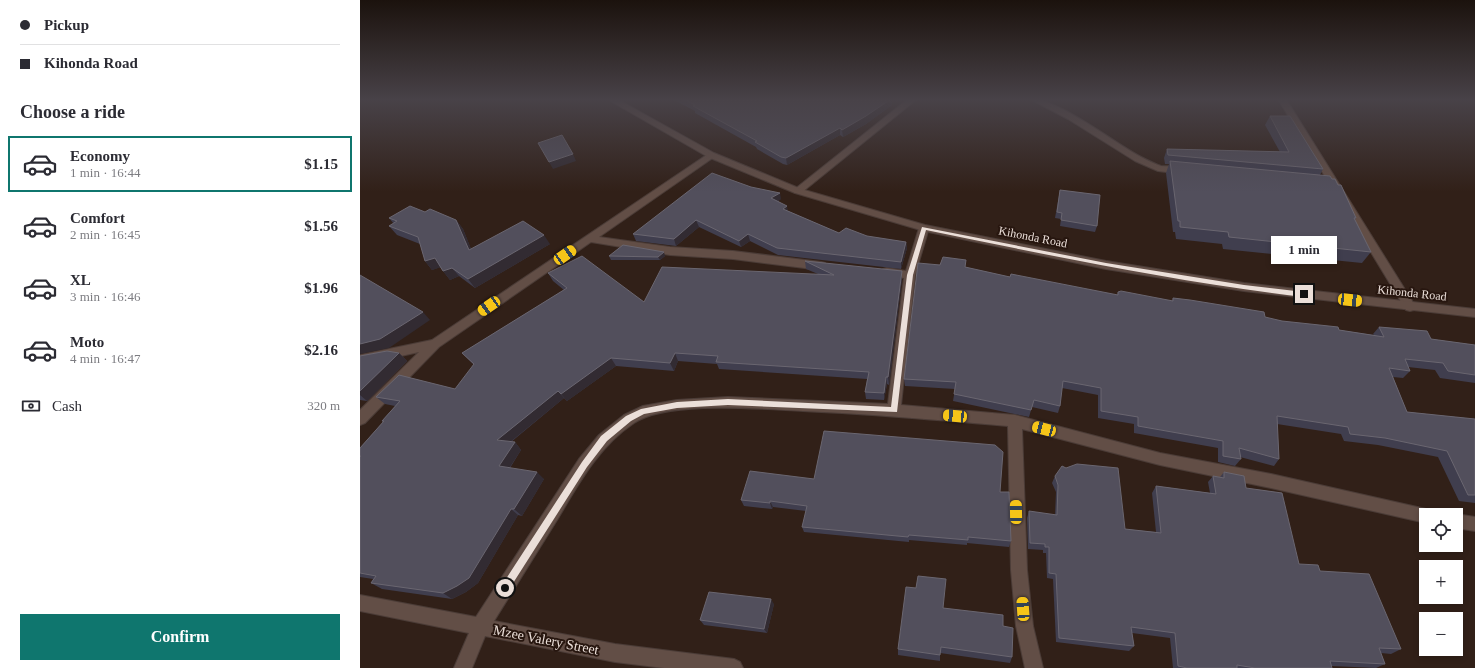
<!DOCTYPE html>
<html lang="en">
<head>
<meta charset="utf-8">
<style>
	:root { --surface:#fff; --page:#f7f7f7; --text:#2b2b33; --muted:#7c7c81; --line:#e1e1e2; --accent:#0f766e }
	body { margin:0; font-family:"Times New Roman",serif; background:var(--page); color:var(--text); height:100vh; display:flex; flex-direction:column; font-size:15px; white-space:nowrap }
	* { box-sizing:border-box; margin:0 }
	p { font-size:13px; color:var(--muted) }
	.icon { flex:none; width:22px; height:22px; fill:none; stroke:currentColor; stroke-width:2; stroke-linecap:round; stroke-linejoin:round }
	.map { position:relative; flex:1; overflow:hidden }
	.side { display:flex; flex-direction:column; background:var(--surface); width:360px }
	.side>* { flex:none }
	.hud { display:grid; align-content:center; height:88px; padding:0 20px; background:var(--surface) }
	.tools { position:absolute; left:1059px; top:508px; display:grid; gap:8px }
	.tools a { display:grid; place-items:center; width:44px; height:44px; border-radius:0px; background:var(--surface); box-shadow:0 2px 6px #0003; font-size:20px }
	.end { position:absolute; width:18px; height:18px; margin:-9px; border:5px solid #ebdfd9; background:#111; box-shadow:0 0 0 2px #111 }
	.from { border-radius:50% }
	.bubble { position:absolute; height:28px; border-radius:0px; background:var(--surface); box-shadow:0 2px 6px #0003; font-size:13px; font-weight:800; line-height:28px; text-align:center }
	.car { position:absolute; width:12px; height:24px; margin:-12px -6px; border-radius:5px; box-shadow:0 0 3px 1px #0007; background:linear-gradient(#f5c518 24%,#345 0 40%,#f5c518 0 76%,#345 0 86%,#f5c518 0) }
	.hud b { display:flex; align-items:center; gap:14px; height:38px; font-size:15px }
	.hud b+b { border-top:1px solid var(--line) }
	.hud i { width:10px; height:10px; background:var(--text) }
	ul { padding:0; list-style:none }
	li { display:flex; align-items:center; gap:12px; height:56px; margin:0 8px 6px; padding:0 12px; border:2px solid transparent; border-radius:0px }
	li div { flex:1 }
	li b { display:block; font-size:15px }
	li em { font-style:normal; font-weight:800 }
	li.current { border-color:var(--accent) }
	li>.icon { width:36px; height:36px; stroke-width:1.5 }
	h2 { padding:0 20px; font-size:18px; line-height:48px }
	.pay { display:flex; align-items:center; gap:10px; height:44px; padding:0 20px; font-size:15px }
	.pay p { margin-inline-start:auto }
	.action { display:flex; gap:8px; margin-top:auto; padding:8px 20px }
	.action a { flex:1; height:46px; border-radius:0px; background:var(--accent); color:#fff; font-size:16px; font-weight:800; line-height:46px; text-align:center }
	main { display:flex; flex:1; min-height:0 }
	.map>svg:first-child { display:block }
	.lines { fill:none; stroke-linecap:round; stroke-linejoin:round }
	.minor-casing { stroke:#4b3c37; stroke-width:2 }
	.tertiary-casing { stroke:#4b3c37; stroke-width:2 }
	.minor { fill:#624e46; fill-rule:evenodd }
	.tertiary { fill:#624e46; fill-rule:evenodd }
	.wall { fill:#403e4e }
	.shaded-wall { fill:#322b32 }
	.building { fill:#524f5c; stroke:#6a6670 }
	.route { fill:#ebdfd9 }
	.labels { text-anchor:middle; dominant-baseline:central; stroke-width:4; stroke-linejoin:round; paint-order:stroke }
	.street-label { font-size:12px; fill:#ebdfd9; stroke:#27160f }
	.near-street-label { font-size:14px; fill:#ebdfd9; stroke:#27160f }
</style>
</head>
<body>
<main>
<section class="side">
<div class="hud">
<b><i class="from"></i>Pickup</b>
<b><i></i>Kihonda Road</b>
</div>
<h2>Choose a ride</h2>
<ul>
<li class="current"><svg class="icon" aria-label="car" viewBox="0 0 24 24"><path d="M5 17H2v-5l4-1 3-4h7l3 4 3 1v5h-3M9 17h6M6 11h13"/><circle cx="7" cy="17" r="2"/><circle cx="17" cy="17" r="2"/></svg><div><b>Economy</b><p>1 min · 16:44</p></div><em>$1.15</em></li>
<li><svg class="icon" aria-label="car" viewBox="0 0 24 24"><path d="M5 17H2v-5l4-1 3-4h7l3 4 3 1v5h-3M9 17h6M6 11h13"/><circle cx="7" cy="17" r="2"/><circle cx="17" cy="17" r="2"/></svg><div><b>Comfort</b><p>2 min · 16:45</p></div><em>$1.56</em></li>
<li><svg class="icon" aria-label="car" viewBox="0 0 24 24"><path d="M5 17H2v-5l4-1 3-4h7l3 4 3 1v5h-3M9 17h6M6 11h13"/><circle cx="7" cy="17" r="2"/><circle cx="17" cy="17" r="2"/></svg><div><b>XL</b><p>3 min · 16:46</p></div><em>$1.96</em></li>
<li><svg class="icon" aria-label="car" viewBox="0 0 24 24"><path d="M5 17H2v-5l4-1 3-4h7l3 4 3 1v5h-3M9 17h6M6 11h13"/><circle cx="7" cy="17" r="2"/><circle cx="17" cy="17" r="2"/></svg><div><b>Moto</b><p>4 min · 16:47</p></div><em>$2.16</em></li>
</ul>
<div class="pay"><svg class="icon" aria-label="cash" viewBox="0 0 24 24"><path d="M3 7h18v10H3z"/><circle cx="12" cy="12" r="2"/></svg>Cash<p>320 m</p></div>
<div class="action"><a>Confirm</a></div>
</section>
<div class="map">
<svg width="1115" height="668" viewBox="0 0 1115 668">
	<rect width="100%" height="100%" fill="#312018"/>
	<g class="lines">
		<g class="minor-casing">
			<path id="minor" d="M548,99H557L441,193H435L433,191L435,189Z
				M670,99C698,98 754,143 781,157C787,160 795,164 801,166C809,167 822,165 828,171L823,174L798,171L775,161L708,119Z
				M918,99H926L1054,304L1056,307L1054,310L1050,311L1046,310Z
				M351,152L355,155L354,157L239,237L310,247L373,251L461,262L465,263L466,266L465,269L461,270L373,259L310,255L231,242L79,347L5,423L0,425V410L59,352L0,365V355L72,340Z
				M564,225L569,228L555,275L541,405L655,415L800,453L911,474L1066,509L1071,511L1073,515H1066V523L911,488L800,465L662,429L667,570L673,626L683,668H665L656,626L651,570L648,426C580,420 512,414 443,411C401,409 308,400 274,423C238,447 218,485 197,520C176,554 155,587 134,621L255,644L374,659L380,662L383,668H304L255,662L125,636L112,668H94L109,633L0,611V595L116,617L219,459L239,435L264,415L283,406L317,400L368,397L528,404L544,278L523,275L522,272L523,269L527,268L546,271L559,228Z
				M1096,514L1115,517V531L1096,528V515H1093Z"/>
		</g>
		<g class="tertiary-casing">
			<path id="tertiary" d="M247,99H257L354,153L441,189L565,225L746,261L884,283L1115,309V317L884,291L746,269L564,231L435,193L348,157Z"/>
		</g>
		<use href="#minor" class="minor"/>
		<use href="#tertiary" class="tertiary"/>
	</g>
	<path class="wall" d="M312,99H532V105L506,124L483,137L480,135L427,165L423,164L397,149L396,147L335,113V111Z
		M910,116L963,169L960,175L972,179L978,185L996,218L995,220L1011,252L1002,263L863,249L862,244L816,239L815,232H813L806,173L809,164H805L804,158L807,149L920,152L905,125Z
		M700,190L737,226L735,232L700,226L701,219L695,218Z
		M421,199L418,201L428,211L479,233L546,242L547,248L541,269L418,255L390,241L381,247L339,227L316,246L276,241L273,234Z
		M65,212L96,220L103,229L111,249L190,244L115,288L99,276L90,280L80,267L72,270L65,261L60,244L37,235L29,226L34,224L29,218Z
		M249,256H305L300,260H251Z
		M606,260L605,267L650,277L757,295L758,292L812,301L813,298L922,321L979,330L1014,335L1013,334L1019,327L1071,339L1115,345V383L1080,378L1075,370L1048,367L1050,371L1043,378L1033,377L1047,412L1115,419V503L1099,501L1078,457L1018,445L984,441L981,434L917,424L919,459L914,466L880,457L881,459L875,466L858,462V448L774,433V424L738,418V395L702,388L700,406L698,413L672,407L669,417L593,401L595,389L545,386L544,379L580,265Z
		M445,261L542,279L529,385L527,384L524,400L506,399L505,392L507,379L359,369L357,364L318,361L314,371L256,366L207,401L204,398L151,442H155L161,450L150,468L184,479L162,516L158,515L118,583L106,592L92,599L22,589L11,583L13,579L0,577V448L23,422L22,421L35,406L25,404L16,397L95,389L114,365L102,353L204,290L193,281L188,273L284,302L458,274L446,269Z
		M39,353L47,361L7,401L0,400V356Z
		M864,472L886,488L939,564L960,571L1041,649L1031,654L1021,653L1025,664L1016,668L972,666V668H813L810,638L772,633L774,646L769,651L696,642L693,579L687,578L686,553H683V550L668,549L667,518L669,511L695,515L696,492L692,483L695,476L765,529L796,532L792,493L796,486L850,493L848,482L853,476L860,477Z
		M454,479L640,492L651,541L649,547L607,543V545L549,540V542L444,532L442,527L446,511L413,507L412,509L384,506L381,500Z
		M414,604L407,633L344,625L340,620Z
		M583,608L643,626L652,657L650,663L580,653V661L538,655V649Z"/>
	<path class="shaded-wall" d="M531,99H532V105L506,124L483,137L482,130Z
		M480,128V135L427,165L426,158Z
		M213,154L216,161L193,169L189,162Z
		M420,193L421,199L412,205L411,198Z
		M427,206L428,212L423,209Z
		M96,220L103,229L115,259L109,250Z
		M336,220L339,227L316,246L314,239Z
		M388,234L390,241L381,247L379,241Z
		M184,235L190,244L115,288L108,279Z
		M546,242L547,248L541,269V262Z
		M304,252L305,256L300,260L298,257Z
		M75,258L82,267L72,270L65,261Z
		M92,268L99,276L90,280L83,271Z
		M542,271V279L529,385L528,377Z
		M63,312L70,320L29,348L0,354V344Z
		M39,353L47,361L7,401L0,395V391Z
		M315,353L318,361L314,371L310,363Z
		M251,358L256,366L207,401L201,394Z
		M526,377L527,384L524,400V393Z
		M198,391L204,398L144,447L137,440Z
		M155,442L161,450L146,473L139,466Z
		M177,472L184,479L162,516L154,509Z
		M410,501L413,507L412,509L410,503Z
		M151,509L158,515L118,583L106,592L92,599L83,593Z
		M411,599L414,604L407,633L404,629Z"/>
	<path class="building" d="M323,99H531L506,116L482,130L480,128L426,158L421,157L395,142L397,141L333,106L335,105Z
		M910,116H930L963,169L808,155L807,149L929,152Z
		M202,135L213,154L189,162L178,143Z
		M810,161L970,176L972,179H975L978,185H981L996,218H994L1011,252L869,237L868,232L820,227V221H818Z
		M352,173L391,187L420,193L411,198L427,206L423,209L479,233L486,228L507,236L546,242L541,262L417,248L388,234L379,241L336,220L314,239L273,234Z
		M700,190L740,195L737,226L701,220L702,213L697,212Z
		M50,206L65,212L70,209L96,220L109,250L163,221L184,235L108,279L92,268L83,271L75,258L65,261L58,237L29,226L37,221L29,218Z
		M263,245L304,252L298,257L249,256Z
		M222,256L284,302L302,267L474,275L445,261L542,271L528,377H526L524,393L505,392L509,372L356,362L358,356L315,353L310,363L251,358L201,394L198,391L137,440L155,442L139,466L177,472L154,509H151L109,578L97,586L83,593L11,583L16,576L0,573V457L1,456H0V448L24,421H22L40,401L16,397L39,375L95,389L114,364L102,353L207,288L188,273Z
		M583,257L606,260L605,267L650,277L651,274L758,295V292L761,291L813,301V298L830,300L904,312L905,317L922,321L978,327L979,330L1024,337L1019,327L1067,331L1071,339L1115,345V375L1088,371L1083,363L1045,359L1050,371L1029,368L1047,412L1115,419V495H1108L1087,451L1025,438L990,434L988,427L917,416L919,459L879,448L881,459L863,456V441L778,426V417L741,411V388L703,381L700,406L674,400L671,410L594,394L596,382L544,379L558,263L580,265Z
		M0,275L63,312L20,339L0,344Z
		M27,351L39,353L0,391V356Z
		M464,431L635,445L643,452L640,492H649L651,541L608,537V540L549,535L548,537L442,527L447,506L410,501V503L381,500L390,471L454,479Z
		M717,464L758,468L765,529L801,533L796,486L856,494L853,476L864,478V472L884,476L886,488L922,493L939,564L958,565L960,571L1009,574L1041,649L1019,648L1025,664L970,661L972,668H895L877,665V668H827L818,666L815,633L771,627L774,646L699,638L696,574L689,573V547H685V544L670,543L669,511L697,515L698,485L695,476L702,466L706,468Z
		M558,576L586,579L583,608L643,615V626L653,628L652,657L581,647L580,655L538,649L546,587L556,588Z
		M349,592L411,599L404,629L340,620Z"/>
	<linearGradient id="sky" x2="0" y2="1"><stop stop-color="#1b120d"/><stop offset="0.52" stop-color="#484248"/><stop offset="1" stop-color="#484248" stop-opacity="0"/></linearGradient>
	<rect width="1115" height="192" fill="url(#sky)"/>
	<path class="route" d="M562,227L746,263L884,285L944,292L947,294L944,297C817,282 692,256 566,230L553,275L537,412L368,405L317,408L284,414L271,421L247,441L227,467L148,591L145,593L142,591L141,588L142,585L222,462L241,436L266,416L281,409L317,402L368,399L531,407L547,275Z"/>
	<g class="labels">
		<g class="street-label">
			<text transform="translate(673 237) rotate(11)">Kihonda Road</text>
			<text transform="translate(1052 293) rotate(6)">Kihonda Road</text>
		</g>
		<g class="near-street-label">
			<text transform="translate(186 640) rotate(11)">Mzee Valery Street</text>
		</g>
	</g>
</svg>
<div class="tools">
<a><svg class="icon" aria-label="locate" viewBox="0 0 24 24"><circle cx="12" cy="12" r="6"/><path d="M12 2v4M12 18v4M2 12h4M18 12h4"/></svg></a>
<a>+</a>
<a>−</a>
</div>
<i class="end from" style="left:145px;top:588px"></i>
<i class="end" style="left:944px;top:294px"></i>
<div class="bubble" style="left:911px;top:236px;width:66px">1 min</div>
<i class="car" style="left:205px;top:255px;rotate:56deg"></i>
<i class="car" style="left:990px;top:300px;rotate:96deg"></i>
<i class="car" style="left:129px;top:306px;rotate:236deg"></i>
<i class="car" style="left:595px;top:416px;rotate:275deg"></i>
<i class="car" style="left:684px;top:429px;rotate:285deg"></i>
<i class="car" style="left:656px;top:512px;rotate:359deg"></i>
<i class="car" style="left:663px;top:609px;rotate:356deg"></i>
</div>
</main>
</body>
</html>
